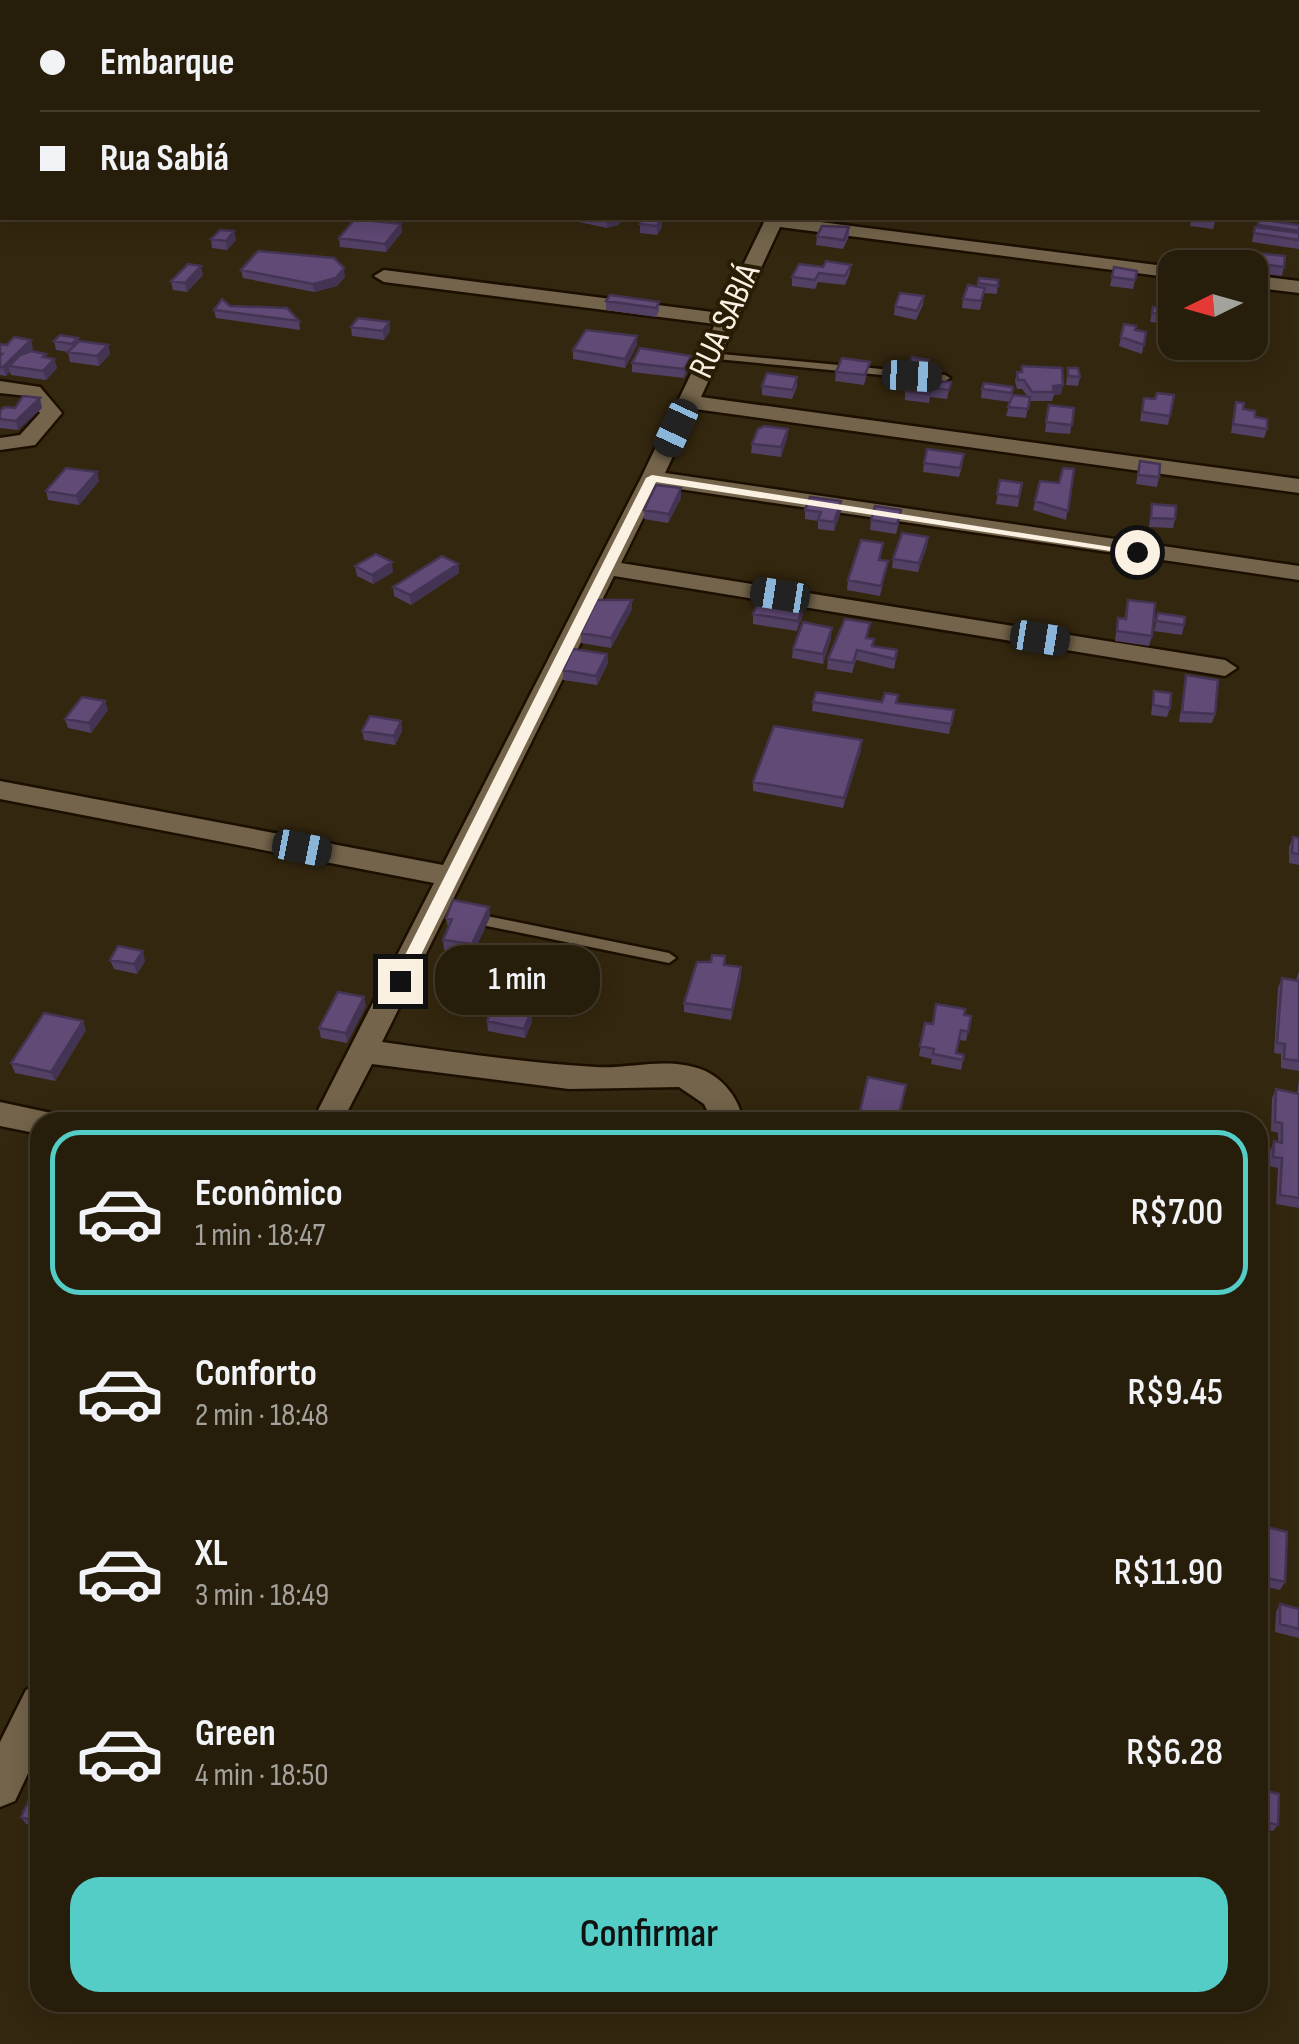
<!DOCTYPE html>
<html lang="pt">
<head>
<meta charset="utf-8">
<style>
	:root { --surface:#271d0b; --page:#2f2614; --text:#f1f3f6; --muted:#a4a29d; --line:#433b2c; --accent:#54cdc7 }
	body { margin:0; font-family:"Sofia Sans Condensed",sans-serif; background:var(--page); color:var(--text); height:100vh; display:flex; flex-direction:column; font-size:38px; white-space:nowrap }
	* { box-sizing:border-box; margin:0 }
	p { font-size:32px; color:var(--muted) }
	.icon { flex:none; width:55px; height:55px; fill:none; stroke:currentColor; stroke-width:2; stroke-linecap:round; stroke-linejoin:round }
	.map { position:relative; flex:1; overflow:hidden }
	.details { position:absolute; left:30px; top:1112px; width:1238px; height:900px; display:flex; flex-direction:column; background:var(--surface); border-radius:30px; box-shadow:0 5px 25px #0003,0 0 0 2px var(--line) }
	.details>* { flex:none }
	.top-card { position:absolute; left:0px; top:0px; width:1300px; height:220px; box-shadow:0 5px 25px #0003,0 0 0 2px var(--line); display:grid; align-content:center; height:220px; padding:0 40px; background:var(--surface) }
	.needle { width:65px; rotate:265deg }
	.tools { position:absolute; left:1158px; top:250px; display:grid; gap:20px }
	.tools a { display:grid; place-items:center; width:110px; height:110px; border-radius:20px; background:var(--surface); box-shadow:0 5px 25px #0003,0 0 0 2px var(--line); font-size:50px }
	.end { position:absolute; width:45px; height:45px; margin:-22px; border:12px solid #faf1e3; background:#111; box-shadow:0 0 0 5px #111 }
	.from { border-radius:50% }
	.bubble { position:absolute; height:70px; border-radius:30px; background:var(--surface); box-shadow:0 5px 25px #0003,0 0 0 2px var(--line); font-size:32px; font-weight:600; line-height:70px; text-align:center }
	.car { position:absolute; width:30px; height:60px; margin:-30px -15px; border-radius:12px; box-shadow:0 0 8px 2px #0007; background:linear-gradient(#222 24%,#8ab4d8 0 40%,#222 0 76%,#8ab4d8 0 86%,#222 0) }
	.top-card b { display:flex; align-items:center; gap:35px; height:95px; font-size:38px }
	.top-card b+b { border-top:2px solid var(--line) }
	.top-card i { width:25px; height:25px; background:var(--text) }
	ul { padding:18px 0 0; list-style:none }
	li { display:flex; align-items:center; gap:30px; height:165px; margin:0 20px 15px; padding:0 20px; border:5px solid transparent; border-radius:30px }
	li div { flex:1 }
	li b { display:block; font-size:38px }
	li em { font-style:normal; font-weight:600 }
	li.active { border-color:var(--accent) }
	li>.icon { width:90px; height:90px; stroke-width:1.5 }
	.primary-button { display:flex; gap:20px; margin-top:auto; padding:20px 40px }
	.primary-button a { flex:1; height:115px; border-radius:30px; background:var(--accent); color:#111; font-size:40px; font-weight:600; line-height:115px; text-align:center }
	.map>svg:first-child { display:block }
	.lines { fill:none; stroke-linecap:round; stroke-linejoin:round }
	.service-casing { stroke:#1c0f00; stroke-width:5 }
	.minor-casing { stroke:#1c0f00; stroke-width:5 }
	.service { fill:#74644b; fill-rule:evenodd }
	.minor { fill:#74644b; fill-rule:evenodd }
	.wall { fill:#534065 }
	.shaded-wall { fill:#443453 }
	.building { fill:#614a76; stroke:#443453; stroke-width:2.5 }
	.route { fill:#faf1e3 }
	.labels { text-anchor:middle; dominant-baseline:central; stroke-width:8; stroke-linejoin:round; paint-order:stroke }
	.street-label { font-size:35px; fill:#faf1e3; stroke:#2a1d06 }
</style>
</head>
<body>
<div class="map">
<svg width="1299" height="2044" viewBox="0 0 1299 2044">
	<rect width="100%" height="100%" fill="#34270f"/>
	<g class="lines">
		<g class="service-casing">
			<path id="service" d="M710,353L945,375L950,378L945,381L706,358V354Z
				M472,913L669,953L676,958L669,963L467,922L465,918L467,914Z"/>
		</g>
		<g class="minor-casing">
			<path id="minor" d="M0,0H10L0,7Z
				M760,0H796L798,2H761Z
				M1014,0H1051L1053,2H1016Z
				M1298,25L1299,26V36L1298,35Z
				M0,30H2V40H0Z
				M0,52H2V62H0Z
				M0,144H2V155H0Z
				M1298,197H1299V207H1298Z
				M766,218H789L1180,268H1175V278L780,227L701,397L1299,479V493L695,409L665,473L1299,566V580L659,486L621,563L1225,660L1237,668L1225,676L614,576L382,1042C453,1052 525,1063 596,1067C632,1069 667,1056 703,1070C724,1079 740,1100 743,1122H713L704,1104L679,1087L569,1089L372,1064L342,1122H312L434,883L0,799V781L443,865L641,478L715,324L384,282L374,276L384,270L720,313Z
				M1250,275L1299,281V293L1250,287Z
				M0,381L40,387L62,413L35,445L0,450V438L20,435L40,413L27,396L0,393Z
				M0,1102L51,1113L56,1122H40V1134L0,1126Z
				M40,1684V1748L15,1801L0,1807V1742L26,1690Z"/>
		</g>
		<use href="#service" class="service"/>
		<use href="#minor" class="minor"/>
	</g>
	<path class="wall" d="M461,0H500L497,2H461Z
		M560,218H625L618,225L607,228Z
		M662,218V227L657,235L640,233V224Z
		M1192,218H1216L1213,229L1190,226Z
		M1259,219L1299,225V249L1252,242L1255,227H1257Z
		M401,224L402,232L386,252L340,247L339,238Z
		M849,227V236L843,249L816,245L817,236Z
		M234,231L236,240L227,250L212,248L211,239Z
		M1256,253L1284,267L1282,276L1252,272Z
		M851,265L850,273L845,285L818,282L815,289L792,286V277L823,267Z
		M1114,267L1137,271L1133,289L1110,286Z
		M241,270L345,277L337,286L314,292L243,278Z
		M203,275L187,292L173,290L171,281Z
		M979,278L998,280L997,294L984,293L980,310L962,308L963,299L977,287Z
		M924,296L923,305L916,320L894,315L895,306Z
		M606,301L659,302V311L656,317L606,310Z
		M230,306L299,321L300,330L216,318L214,310Z
		M1153,307L1172,310L1169,324L1150,322Z
		M389,322L390,331L384,340L352,336L351,327Z
		M1124,324L1135,330L1146,332L1142,354L1119,346Z
		M1254,335L1266,337L1263,346L1251,344Z
		M637,336V345L625,368L573,359V350Z
		M78,338L79,341L108,345L110,354L99,366L70,362L68,352L56,350L54,341Z
		M0,344L33,348L30,352L54,359L57,368L46,380L11,375L10,372L6,376L0,375Z
		M691,356V365L684,378L632,372V363Z
		M929,360L924,381L951,382L947,399L930,397L929,403L905,400V381H915L906,380L907,370Z
		M870,362L864,385L835,381L836,372Z
		M1022,366L1063,385L1061,394L1054,395L1052,401H1031L1029,399L1026,418L1006,416L1010,402L981,398L982,389L1013,387L1012,397H1028L1022,389H1017L1015,381L1017,372H1021Z
		M1068,368L1080,377L1078,386L1066,385Z
		M797,377V386L792,399L762,395V386Z
		M1174,395L1168,425L1140,421L1144,398L1155,399Z
		M1236,402L1267,429L1264,438L1231,433Z
		M1049,405L1074,408L1070,434L1045,432Z
		M15,408H42L18,430L0,428V411Z
		M788,429L787,438L781,457L751,453L752,444Z
		M1140,461L1159,477L1157,487L1136,484Z
		M924,463H963L959,477L923,472Z
		M1074,469L1066,520L1033,510L1040,481L1059,483Z
		M1000,480L1022,483L1018,507L996,504Z
		M99,481L79,505L48,500L46,491Z
		M681,498L668,523L644,519V510Z
		M1152,504L1175,519L1173,528L1149,527Z
		M805,510L841,511L834,531L818,529V521L805,519Z
		M900,519L896,534L870,530L871,520Z
		M928,537L927,546L918,572L892,568L893,559Z
		M882,552L880,560L888,561L880,596L847,590L848,580Z
		M458,564L459,573L411,605L394,596L393,587Z
		M355,566L393,572L373,584L357,576Z
		M1128,600L1152,636L1149,646L1115,641L1118,618L1124,619Z
		M632,609L611,648L581,643V633Z
		M1158,613L1184,625L1182,635L1154,631Z
		M753,614H803L797,631L753,624Z
		M869,633L867,638L874,639L873,646L896,659L894,669L856,660L852,673L827,669L828,659Z
		M831,638L823,664L792,658L793,649Z
		M607,654L608,663L597,685L563,680V670Z
		M1186,675L1215,714L1212,723L1179,722Z
		M1154,691L1170,708L1167,717L1151,715Z
		M898,695L897,703L954,710L949,734L812,711L813,702H882Z
		M108,710L91,733L68,728L65,719Z
		M401,721L402,731L395,745L364,740L362,731Z
		M861,750L843,808L753,791V782Z
		M1293,837L1299,838V865L1289,863V847Z
		M489,907L490,917L473,954L444,950L443,940L448,927L446,918Z
		M725,956V965L741,967V977L731,1020L684,1012V1003L711,962Z
		M110,960L145,961L137,974L114,969Z
		M545,964L546,974L530,1012L532,1022L525,1038L488,1031L487,1021Z
		M1299,971V1071L1281,1068V1054L1274,1053L1278,988L1282,978L1296,980Z
		M366,1006L347,1043L321,1038L319,1028Z
		M964,1015L971,1016L966,1041L959,1040L956,1053L964,1055L961,1070L931,1064L932,1059L919,1056L925,1023L933,1024Z
		M86,1030L55,1081L15,1073L11,1063Z
		M868,1077L906,1085L898,1122H858Z
		M1299,1079V1208L1276,1204L1278,1168L1269,1166L1270,1151L1274,1141L1278,1142V1133L1271,1131L1272,1098L1276,1089L1297,1093Z
		M1258,1525L1285,1582L1280,1590L1258,1585Z
		M1280,1604L1299,1609V1638L1275,1632L1276,1612Z
		M40,1777V1828L26,1824L21,1817Z
		M1258,1789L1278,1825L1273,1831L1258,1828Z"/>
	<path class="shaded-wall" d="M614,218H625L618,225L607,228V219Z
		M662,218V227L657,235V226Z
		M401,224L402,232L386,252L385,244Z
		M234,231L236,240L227,250L226,241Z
		M201,266L203,275L187,292L185,283Z
		M344,268L345,277L337,286L314,292L313,284Z
		M389,322L390,331L384,340L383,331Z
		M637,336V345L625,368V359Z
		M31,340L33,348L15,367L9,366L10,372L6,376L3,367Z
		M108,345L110,354L99,366L97,356Z
		M691,356V365L684,378V369Z
		M54,359L57,368L46,380L43,371Z
		M1063,385L1061,394L1054,395L1053,386Z
		M40,398L42,408L18,430L16,421Z
		M788,429L787,438L781,457V447Z
		M97,472L99,481L79,505L76,496Z
		M681,488V498L668,523L669,514Z
		M841,501V511L834,531V522Z
		M928,537L927,546L918,572L919,563Z
		M392,562L393,572L373,584L372,575Z
		M458,564L459,573L411,605L410,595Z
		M632,600V609L611,648V638Z
		M804,605L803,614L797,631L798,621Z
		M832,628L831,638L823,664V654Z
		M607,654L608,663L597,685L596,676Z
		M105,701L108,710L91,733L89,723Z
		M401,721L402,731L395,745L394,736Z
		M862,740L861,750L843,808L844,798Z
		M489,907L490,917L473,954L472,944Z
		M143,951L145,961L137,974L134,964Z
		M545,964L546,974L526,1021V1011Z
		M741,967V977L731,1020L732,1010Z
		M364,997L366,1006L347,1043L346,1033Z
		M531,1012L532,1022L525,1038L524,1029Z
		M83,1021L86,1030L55,1081L51,1072Z"/>
	<path class="building" d="M42,0H82L78,2H39Z
		M663,0H679L677,2H662Z
		M1223,0H1244V2H1223Z
		M644,218H662L657,226L640,224Z
		M1192,218H1216L1215,220Z
		M355,219L401,224L385,244L339,238Z
		M1259,219L1299,225V231L1258,225Z
		M822,226L849,227L844,240L817,236Z
		M1255,227L1299,233V240L1254,233Z
		M220,230L234,231L226,241L211,239Z
		M258,251L334,258L344,268L336,278L313,284L241,270Z
		M1256,253L1285,256L1284,267L1254,263Z
		M826,261L851,265L845,276L819,273L815,280L792,277L799,264L823,267Z
		M188,264L201,266L185,283L171,281Z
		M1114,267L1137,271L1135,280L1112,277Z
		M979,278L998,280V286L978,283Z
		M968,285L985,288L981,301L963,299Z
		M900,293L924,296L917,311L895,306Z
		M610,295L659,302L656,308L606,301Z
		M222,299L230,306L287,308L299,321L214,310Z
		M1153,307L1172,310L1171,315L1152,313Z
		M358,318L389,322L383,331L351,327Z
		M1124,324L1136,326L1135,330L1146,332L1144,345L1121,337Z
		M1258,324L1267,325L1266,337L1254,335Z
		M586,330L637,336L625,359L573,350Z
		M60,335L78,338L72,344L54,341Z
		M14,337L31,340L3,367H0V356L2,354H0V344L7,345Z
		M79,341L108,345L97,356L68,352Z
		M640,348L691,356L684,369L632,363Z
		M31,351L46,354L43,357L54,359L43,371L9,366L20,355Z
		M912,357L929,360L925,373L907,370Z
		M842,358L870,362L865,375L836,372Z
		M1022,366L1062,368L1063,385L1053,386L1054,392H1032L1024,380H1018L1017,372H1022Z
		M1068,368H1078L1080,377L1068,376Z
		M767,373L797,377L793,390L762,386Z
		M905,381L951,382L949,390L931,388L930,394L906,391Z
		M984,383L1013,387L1012,393L982,389Z
		M1157,393L1174,395L1170,416L1142,412L1144,398L1155,399Z
		M1013,395L1030,397L1028,409L1008,407Z
		M23,396L40,398L16,421L0,419V411L4,407L15,408Z
		M1236,402L1244,403L1243,409L1255,411V417L1267,419V429L1233,424Z
		M1049,405L1074,408L1072,425L1046,422Z
		M764,426L788,429L781,447L752,444L758,429Z
		M927,449L964,454L960,468L924,463Z
		M1140,461L1160,464L1159,477L1138,475Z
		M66,468L97,472L76,496L46,491Z
		M1063,468L1074,469L1068,511L1035,501L1040,481L1059,483Z
		M1000,480L1022,483L1019,497L997,494Z
		M656,485L681,488L669,514L644,510Z
		M810,497L841,501L834,522L818,520L821,512L805,510Z
		M1152,504L1176,506L1175,519L1151,518Z
		M875,506L901,510L897,524L871,520Z
		M902,533L928,537L919,563L893,559Z
		M861,540L883,543L879,560L888,561L881,586L848,580Z
		M376,554L392,562L372,575L355,566Z
		M442,556L458,564L410,595L393,587Z
		M761,597L804,605L798,621L753,614Z
		M597,600H632L611,638L581,633Z
		M1128,600L1155,603L1152,636L1117,631L1118,618L1126,619Z
		M1158,613L1185,617L1184,625L1156,621Z
		M845,619L870,623L866,638L874,639L872,646L897,650L895,659L857,650L853,663L828,659Z
		M803,622L832,628L823,654L793,649Z
		M573,649L607,654L596,676L563,670Z
		M1186,675L1218,680L1215,714L1182,712Z
		M1154,691L1171,693L1170,708L1153,705Z
		M816,692L882,702L885,693L898,695L896,703L954,710L951,724L813,702Z
		M82,697L105,701L89,723L65,719Z
		M370,716L401,721L394,736L362,731Z
		M774,726L862,740L844,798L753,782Z
		M1293,837L1299,838V854L1292,853Z
		M453,900L489,907L472,944L443,940L452,919L446,918Z
		M118,946L143,951L134,964L110,960Z
		M712,955L725,956L724,965L741,967L732,1010L684,1003L697,962H711Z
		M514,958L545,964L526,1011L531,1012L524,1029L487,1021Z
		M1282,978L1299,981V1061L1284,1059L1285,1044L1277,1043Z
		M338,992L364,997L346,1033L319,1028Z
		M936,1004L965,1009L964,1015L971,1016L968,1032L961,1030L956,1053L964,1055L963,1060L933,1054L934,1049L920,1046L925,1023L933,1024Z
		M44,1013L83,1021L51,1072L11,1063Z
		M868,1077L906,1085L898,1119L883,1116L881,1122L858,1119Z
		M1276,1089L1299,1094V1198L1280,1195L1282,1158L1273,1157L1274,1141L1282,1143V1123L1275,1122Z
		M1258,1525L1287,1532L1285,1582L1258,1576Z
		M1280,1604L1299,1609V1629L1280,1624Z
		M40,1777V1823L21,1817Z
		M1258,1789L1279,1794L1278,1825L1258,1820Z"/>
	<path class="route" d="M652,475L1143,552L1137,555L656,482L408,981L406,985H394L392,981L646,478Z"/>
	<g class="labels">
		<g class="street-label">
			<text transform="translate(725 321) rotate(-65)">RUA SABIÁ</text>
		</g>
	</g>
</svg>
<div class="tools">
<a><svg class="needle" viewBox="-14 -14 28 28"><path d="M0-13l5 13h-10z" fill="#e53935"/><path d="M0 13l5-13h-10z" fill="#a4a29d"/></svg></a>
</div>
<i class="end from" style="left:1137px;top:552px"></i>
<i class="end" style="left:400px;top:981px"></i>
<div class="bubble" style="left:435px;top:945px;width:165px">1 min</div>
<i class="car" style="left:912px;top:376px;rotate:93deg"></i>
<i class="car" style="left:676px;top:428px;rotate:205deg"></i>
<i class="car" style="left:780px;top:595px;rotate:279deg"></i>
<i class="car" style="left:1040px;top:638px;rotate:99deg"></i>
<i class="car" style="left:302px;top:848px;rotate:101deg"></i>
<div class="top-card">
<b><i class="from"></i>Embarque</b>
<b><i></i>Rua Sabiá</b>
</div>
<section class="details">
<ul>
<li class="active"><svg class="icon" aria-label="car" viewBox="0 0 24 24"><path d="M5 17H2v-5l4-1 3-4h7l3 4 3 1v5h-3M9 17h6M6 11h13"/><circle cx="7" cy="17" r="2"/><circle cx="17" cy="17" r="2"/></svg><div><b>Econômico</b><p>1 min · 18:47</p></div><em>R$7.00</em></li>
<li><svg class="icon" aria-label="car" viewBox="0 0 24 24"><path d="M5 17H2v-5l4-1 3-4h7l3 4 3 1v5h-3M9 17h6M6 11h13"/><circle cx="7" cy="17" r="2"/><circle cx="17" cy="17" r="2"/></svg><div><b>Conforto</b><p>2 min · 18:48</p></div><em>R$9.45</em></li>
<li><svg class="icon" aria-label="car" viewBox="0 0 24 24"><path d="M5 17H2v-5l4-1 3-4h7l3 4 3 1v5h-3M9 17h6M6 11h13"/><circle cx="7" cy="17" r="2"/><circle cx="17" cy="17" r="2"/></svg><div><b>XL</b><p>3 min · 18:49</p></div><em>R$11.90</em></li>
<li><svg class="icon" aria-label="car" viewBox="0 0 24 24"><path d="M5 17H2v-5l4-1 3-4h7l3 4 3 1v5h-3M9 17h6M6 11h13"/><circle cx="7" cy="17" r="2"/><circle cx="17" cy="17" r="2"/></svg><div><b>Green</b><p>4 min · 18:50</p></div><em>R$6.28</em></li>
</ul>
<div class="primary-button"><a>Confirmar</a></div>
</section>
</div>
</body>
</html>
